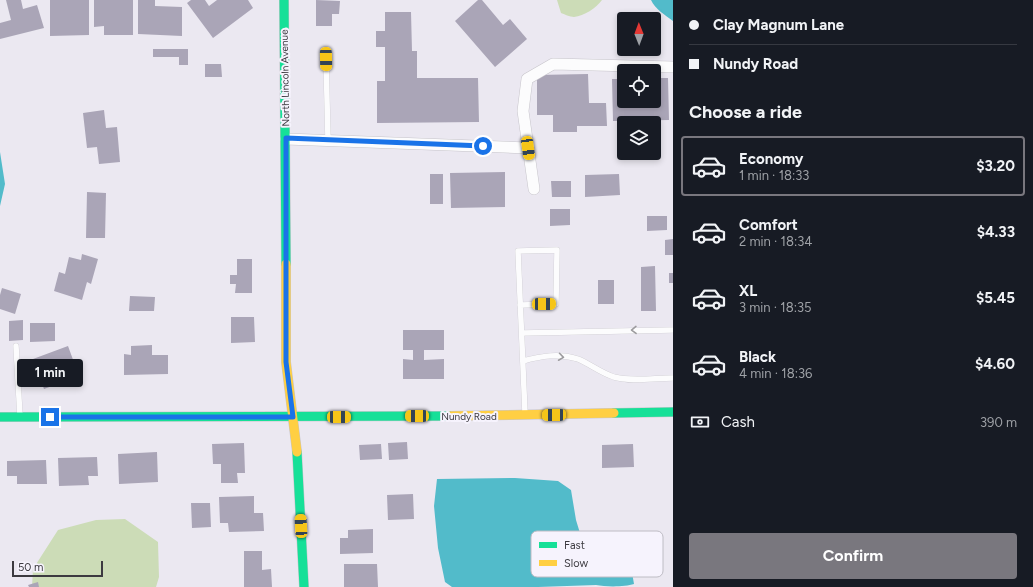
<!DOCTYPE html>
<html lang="en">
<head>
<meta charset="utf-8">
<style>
	:root { --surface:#171b24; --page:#242831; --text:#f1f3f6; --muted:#9ea1a6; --line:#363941; --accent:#79777e }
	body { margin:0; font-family:Figtree,sans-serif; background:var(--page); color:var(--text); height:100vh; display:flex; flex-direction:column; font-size:15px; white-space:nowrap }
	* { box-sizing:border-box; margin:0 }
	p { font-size:13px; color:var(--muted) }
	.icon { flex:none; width:22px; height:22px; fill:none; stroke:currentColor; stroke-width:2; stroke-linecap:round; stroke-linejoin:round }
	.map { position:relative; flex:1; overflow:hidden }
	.sheet { display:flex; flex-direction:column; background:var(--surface); width:360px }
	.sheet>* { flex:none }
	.banner { display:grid; align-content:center; height:88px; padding:0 16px; background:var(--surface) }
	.needle { width:26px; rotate:359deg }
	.tools { position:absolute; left:617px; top:12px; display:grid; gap:8px }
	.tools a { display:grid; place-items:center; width:44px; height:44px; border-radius:4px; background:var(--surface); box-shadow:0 2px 6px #0003; font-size:20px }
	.scale { position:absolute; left:12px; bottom:10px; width:91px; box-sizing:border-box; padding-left:4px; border:2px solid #3c3a40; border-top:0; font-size:11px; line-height:14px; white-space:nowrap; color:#3c3a40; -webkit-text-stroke:3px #f6f3fd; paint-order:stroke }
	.end { position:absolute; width:18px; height:18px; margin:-9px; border:5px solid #1a73e8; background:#fff; box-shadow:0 0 0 2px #fff }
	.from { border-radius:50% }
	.bubble { position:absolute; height:28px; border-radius:4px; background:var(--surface); box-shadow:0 2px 6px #0003; font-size:13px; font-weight:700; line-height:28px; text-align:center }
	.car { position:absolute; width:12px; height:24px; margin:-12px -6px; border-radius:5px; box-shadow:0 0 3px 1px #0007; background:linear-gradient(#f5c518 24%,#345 0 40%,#f5c518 0 76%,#345 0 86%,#f5c518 0) }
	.banner b { display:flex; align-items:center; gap:14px; height:38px; font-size:15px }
	.banner b+b { border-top:1px solid var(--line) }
	.banner i { width:10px; height:10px; background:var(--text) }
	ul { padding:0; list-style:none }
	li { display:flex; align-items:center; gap:12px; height:60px; margin:0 8px 6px; padding:0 8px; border:2px solid transparent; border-radius:4px }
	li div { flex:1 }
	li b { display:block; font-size:15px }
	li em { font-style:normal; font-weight:700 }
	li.current { border-color:var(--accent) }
	li>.icon { width:36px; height:36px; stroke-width:1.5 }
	h2 { padding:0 16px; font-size:18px; line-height:48px }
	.pay { display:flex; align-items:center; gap:10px; height:44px; padding:0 16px; font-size:15px }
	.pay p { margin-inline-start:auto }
	.button { display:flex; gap:8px; margin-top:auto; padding:8px 16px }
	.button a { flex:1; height:46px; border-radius:4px; background:var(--accent); color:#fff; font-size:16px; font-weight:700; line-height:46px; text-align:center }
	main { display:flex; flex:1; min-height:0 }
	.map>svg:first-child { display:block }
	.green { fill:#ccdcb7 }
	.water { fill:#52bbca }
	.building { fill:#aaa5b7 }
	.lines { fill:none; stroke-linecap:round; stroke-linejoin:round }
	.lane-casing { stroke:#c6c4ca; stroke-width:6 }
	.street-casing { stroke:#c6c4ca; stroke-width:12 }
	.fast-casing { stroke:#c6c4ca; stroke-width:10 }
	.slow-casing { stroke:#c6c4ca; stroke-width:10 }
	.lane { stroke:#fcfcfd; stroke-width:5.5 }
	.street { stroke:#fcfcfd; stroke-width:11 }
	.fast { stroke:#16e098; stroke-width:9 }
	.slow { stroke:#ffcf43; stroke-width:9 }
	.oneway { stroke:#9c9b9e }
	.route { stroke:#1a73e8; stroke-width:5 }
	.labels { text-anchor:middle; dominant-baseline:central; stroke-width:4; stroke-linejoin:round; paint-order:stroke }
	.street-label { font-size:10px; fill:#3c3a40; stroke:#f6f3fd }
	.key { fill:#f6f3fd; stroke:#bebcc4; stroke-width:1 }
	.key-label { font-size:11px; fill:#3c3a40 }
</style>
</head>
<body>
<main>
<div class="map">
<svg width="673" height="587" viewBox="0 0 673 587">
	<rect width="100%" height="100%" fill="#ebe8f1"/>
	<path class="green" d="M557,0H602C596,8 584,16 574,17C570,17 564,14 561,13Z
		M125,519L158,542L159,577L156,587H32L33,569L58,530L96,520Z"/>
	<path class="water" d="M651,0H673V21C665,15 655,9 651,0Z
		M0,152L5,184L0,206Z
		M515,478L558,481L571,490L576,520L583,543C595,549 606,551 619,551L630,561L634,584C625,587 606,587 596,585L538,587H452L445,582L438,548L434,506L437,479Z"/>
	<path class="building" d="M6,0H21L23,9L37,5L44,28L0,39V23L11,20Z
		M50,0H89V35L50,36Z
		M94,0H133V35H104V26L94,27Z
		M138,0H155V6L182,7V36L138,34Z
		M191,0H205L209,6L217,0H248L253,8L213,38L187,3Z
		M316,0L340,1L339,14H332V26H316Z
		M478,0H482L503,25L510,19L527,39L495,67L455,21Z
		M385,12H411L412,51H417V78H478L479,122L377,123V81H385V47H376V31H385Z
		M153,49H188V65H179V57H153Z
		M205,64H221L222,77H205Z
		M588,74L589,103H606L607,126H577V132H553V115H537V75Z
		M654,78H668L669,120L613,121L612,79H624V101H654Z
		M104,110L106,128L117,127L120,162L99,164L97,147L87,148L83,113Z
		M505,172V207L451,208L450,173Z
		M430,174H443V204H430Z
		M619,174L620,195L585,197V175Z
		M551,181H571V197H552Z
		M87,192L106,193L105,238H86Z
		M550,209H570V225L550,226Z
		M647,216H667V230L647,231Z
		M673,239V255H665V240Z
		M82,254L98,259L91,284L87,282L82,300L54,291L59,272L65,274L69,257L81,260Z
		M237,259H252V293H235L236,284H230V275H237Z
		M655,266L656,311H641V267Z
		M669,273H673V283H669Z
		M598,280H614V304H598Z
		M2,288L21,294L15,314L0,309V295Z
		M130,296L155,297L154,311H129Z
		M231,317H254L255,342L231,343Z
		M23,320V340L9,341V321Z
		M30,323H55V341L30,342Z
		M403,330H444V350H424V360L444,359V379H403V359L413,360V350H403Z
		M152,345V355H168V374L124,375V354L131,355V346Z
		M68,346L79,376L44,389L33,359Z
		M407,442L408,459L389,460L388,443Z
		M244,443L245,473H237L238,483H221V464H213L212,444Z
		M381,444L382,459L360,460L359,445Z
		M633,444L634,467L602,468V445Z
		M157,452L158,482L119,484L118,454Z
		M97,457L98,476H88L89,485L59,486L58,458Z
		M46,460L47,484H17V476H7V461Z
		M413,494L414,519L388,520L387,495Z
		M254,496V513H263L264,531L229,532L228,523H220L219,497Z
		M191,503H210L211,527L192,528Z
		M373,529V553L340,554V538H348V530Z
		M244,551H262V570L271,569L272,587H244Z
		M344,564H377L378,587H344Z
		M38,582L39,587H29L28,585Z"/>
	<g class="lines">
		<g class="lane-casing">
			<path id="lane" d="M326,59L328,140
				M520,305L556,304L557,250L518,251L525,413
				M522,333L673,330
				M16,346L20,416
				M523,361C541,356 559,353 578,359C590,364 601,373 614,377C632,382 654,378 673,378"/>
		</g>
		<g class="street-casing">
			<path id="street" d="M286,139L528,148
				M534,189L523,111L527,79L553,64L673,67"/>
		</g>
		<g class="fast-casing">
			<path id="fast" d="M284,0L286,264
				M614,413L673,412
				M0,417L449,416
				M297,452L304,587"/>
		</g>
		<g class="slow-casing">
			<path id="slow" d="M286,264V362L297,452
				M449,416L614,413"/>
		</g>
		<use href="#lane" class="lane"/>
		<use href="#street" class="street"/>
		<use href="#fast" class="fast"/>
		<use href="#slow" class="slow"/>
	</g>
	<defs><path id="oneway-chevron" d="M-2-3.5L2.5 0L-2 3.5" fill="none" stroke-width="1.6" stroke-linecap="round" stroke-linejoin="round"/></defs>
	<g class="oneway">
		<use href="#oneway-chevron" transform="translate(634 330) rotate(179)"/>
		<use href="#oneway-chevron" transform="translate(561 357) rotate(8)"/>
	</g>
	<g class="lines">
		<path class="route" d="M50,417H293L286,362V138L483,146"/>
	</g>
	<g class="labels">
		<g class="street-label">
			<text transform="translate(285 78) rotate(-91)">North Lincoln Avenue</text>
			<text x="469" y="416">Nundy Road</text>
		</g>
	</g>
	<rect x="531" y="531" width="132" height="46" rx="6" class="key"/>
	<rect x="539" y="542" width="18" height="6" fill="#16e098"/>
	<rect x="539" y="560" width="18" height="6" fill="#ffcf43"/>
	<g class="key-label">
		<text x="564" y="549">Fast</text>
		<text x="564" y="567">Slow</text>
	</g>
</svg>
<div class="tools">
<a><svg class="needle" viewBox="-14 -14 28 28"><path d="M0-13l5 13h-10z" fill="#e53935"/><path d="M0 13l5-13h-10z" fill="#9ea1a6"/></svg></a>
<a><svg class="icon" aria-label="locate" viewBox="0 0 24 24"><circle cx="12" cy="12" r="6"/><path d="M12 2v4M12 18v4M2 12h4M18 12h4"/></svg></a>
<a><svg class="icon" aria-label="layers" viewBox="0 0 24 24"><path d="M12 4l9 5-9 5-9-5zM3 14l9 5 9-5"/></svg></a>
</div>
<div class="scale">50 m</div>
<i class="end from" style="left:483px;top:146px"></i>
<i class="end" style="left:50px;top:417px"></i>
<div class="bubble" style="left:17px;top:359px;width:66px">1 min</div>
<i class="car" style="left:326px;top:59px;rotate:179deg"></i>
<i class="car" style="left:528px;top:148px;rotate:172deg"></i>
<i class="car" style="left:544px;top:304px;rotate:89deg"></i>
<i class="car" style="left:554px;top:415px;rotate:269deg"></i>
<i class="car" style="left:417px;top:416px;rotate:270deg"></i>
<i class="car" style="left:339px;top:417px;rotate:90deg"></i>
<i class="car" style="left:301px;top:526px;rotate:357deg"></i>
</div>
<section class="sheet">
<div class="banner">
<b><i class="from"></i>Clay Magnum Lane</b>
<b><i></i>Nundy Road</b>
</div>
<h2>Choose a ride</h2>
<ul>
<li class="current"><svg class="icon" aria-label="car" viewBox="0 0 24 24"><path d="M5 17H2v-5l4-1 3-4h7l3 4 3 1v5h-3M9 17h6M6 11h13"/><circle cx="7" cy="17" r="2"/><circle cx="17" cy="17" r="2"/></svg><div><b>Economy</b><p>1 min · 18:33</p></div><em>$3.20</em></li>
<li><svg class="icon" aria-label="car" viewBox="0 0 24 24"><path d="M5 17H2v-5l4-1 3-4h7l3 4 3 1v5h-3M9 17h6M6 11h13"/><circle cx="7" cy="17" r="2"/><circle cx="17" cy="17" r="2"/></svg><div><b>Comfort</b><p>2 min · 18:34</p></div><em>$4.33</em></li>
<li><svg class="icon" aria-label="car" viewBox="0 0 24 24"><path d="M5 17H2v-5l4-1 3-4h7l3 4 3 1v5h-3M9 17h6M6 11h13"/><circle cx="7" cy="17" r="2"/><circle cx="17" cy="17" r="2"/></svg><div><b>XL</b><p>3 min · 18:35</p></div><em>$5.45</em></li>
<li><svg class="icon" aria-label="car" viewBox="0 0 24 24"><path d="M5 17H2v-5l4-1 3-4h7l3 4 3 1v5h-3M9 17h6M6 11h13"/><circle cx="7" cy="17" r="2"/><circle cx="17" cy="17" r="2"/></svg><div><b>Black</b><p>4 min · 18:36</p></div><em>$4.60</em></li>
</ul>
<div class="pay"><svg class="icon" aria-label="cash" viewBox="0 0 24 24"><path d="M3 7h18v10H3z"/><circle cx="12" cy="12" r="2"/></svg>Cash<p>390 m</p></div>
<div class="button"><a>Confirm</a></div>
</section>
</main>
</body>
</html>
